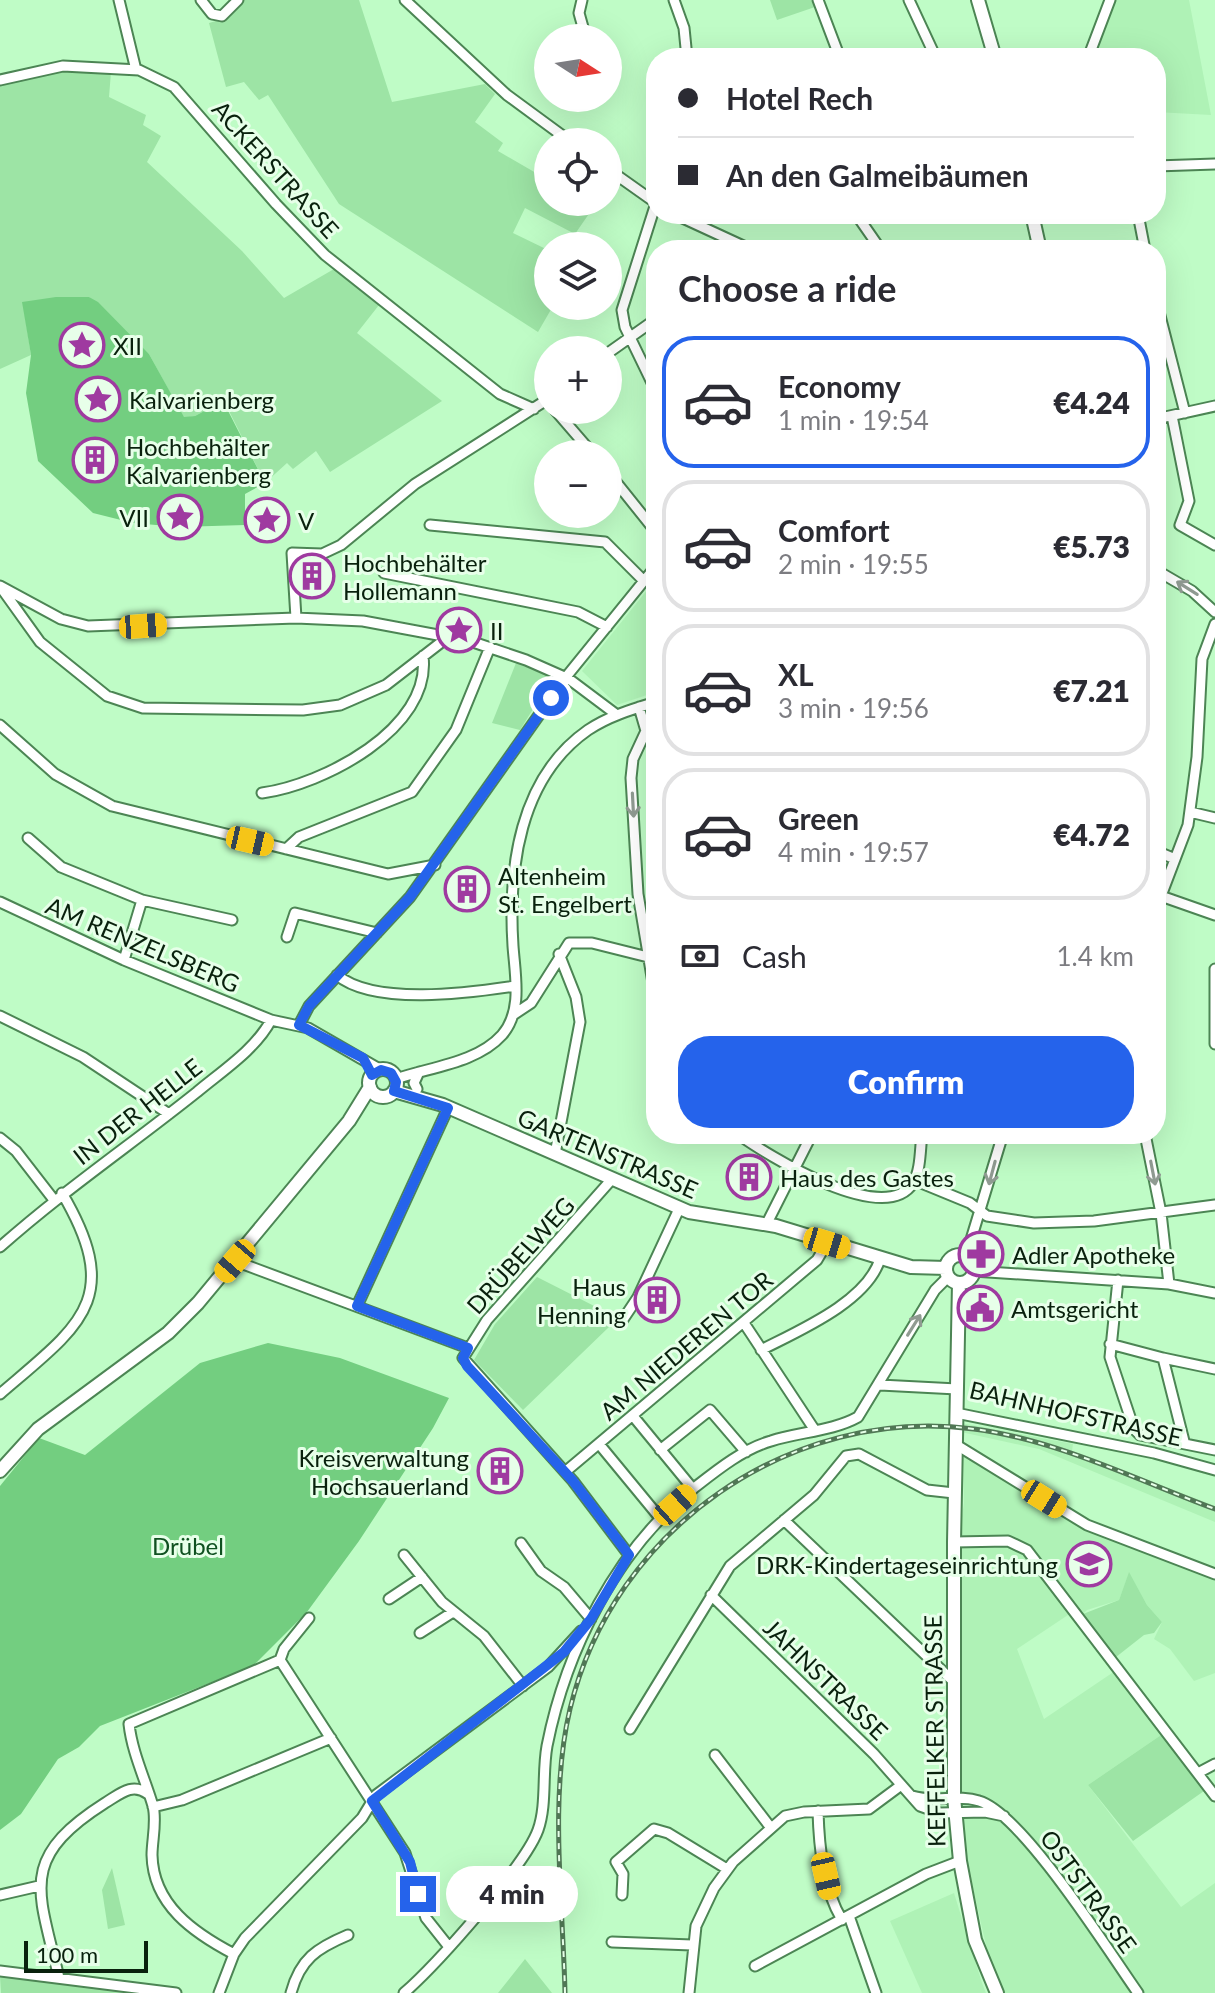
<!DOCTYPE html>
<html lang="en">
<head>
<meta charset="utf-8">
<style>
	:root { --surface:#fff; --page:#f2f2f3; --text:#2b2b33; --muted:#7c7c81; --line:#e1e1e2; --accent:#2563eb }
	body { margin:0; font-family:Lato,sans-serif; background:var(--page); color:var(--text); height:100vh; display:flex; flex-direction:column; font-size:30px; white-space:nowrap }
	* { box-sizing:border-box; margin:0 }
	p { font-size:26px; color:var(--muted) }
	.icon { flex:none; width:44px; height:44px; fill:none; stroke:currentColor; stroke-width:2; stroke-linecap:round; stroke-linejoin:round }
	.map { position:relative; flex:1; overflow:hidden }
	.details { position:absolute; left:646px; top:240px; width:520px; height:904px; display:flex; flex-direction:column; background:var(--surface); border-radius:32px; box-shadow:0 8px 32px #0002 }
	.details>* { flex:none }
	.top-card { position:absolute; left:646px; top:48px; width:520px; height:176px; border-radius:32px; box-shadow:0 8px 32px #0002; display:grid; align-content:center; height:176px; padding:0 32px; background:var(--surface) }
	.needle { width:52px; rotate:102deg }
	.tools { position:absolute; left:534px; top:24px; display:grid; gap:16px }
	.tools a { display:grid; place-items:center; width:88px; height:88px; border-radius:50%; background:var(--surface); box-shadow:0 8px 32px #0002; font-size:40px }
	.scale { position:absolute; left:24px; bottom:20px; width:124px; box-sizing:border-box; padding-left:8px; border:4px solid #09210d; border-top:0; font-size:22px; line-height:28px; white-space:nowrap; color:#09210d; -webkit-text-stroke:6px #e7ffe9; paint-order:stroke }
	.end { position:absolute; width:36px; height:36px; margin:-18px; border:10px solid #2563eb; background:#fff; box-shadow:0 0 0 4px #fff }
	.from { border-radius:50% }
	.bubble { position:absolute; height:56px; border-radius:28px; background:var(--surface); box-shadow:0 8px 32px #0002; font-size:26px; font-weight:800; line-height:56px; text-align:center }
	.car { position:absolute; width:24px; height:48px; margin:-24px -12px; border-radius:10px; box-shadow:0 0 6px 2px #0007; background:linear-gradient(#f5c518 24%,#345 0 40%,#f5c518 0 76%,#345 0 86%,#f5c518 0) }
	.top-card b { display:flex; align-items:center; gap:28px; height:76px; font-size:30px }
	.top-card b+b { border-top:2px solid var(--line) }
	.top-card i { width:20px; height:20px; background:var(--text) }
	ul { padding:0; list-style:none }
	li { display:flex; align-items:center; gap:24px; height:132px; margin:0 16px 12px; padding:0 16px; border:4px solid var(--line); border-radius:32px }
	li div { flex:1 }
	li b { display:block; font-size:30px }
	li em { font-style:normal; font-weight:800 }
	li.on { border-color:var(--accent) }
	li>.icon { width:72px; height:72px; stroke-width:1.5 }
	h2 { padding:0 32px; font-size:36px; line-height:96px }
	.pay { display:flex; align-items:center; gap:20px; height:88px; padding:0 32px; font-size:30px }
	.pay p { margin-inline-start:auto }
	.action { display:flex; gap:16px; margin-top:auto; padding:16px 32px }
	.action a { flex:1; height:92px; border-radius:32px; background:var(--accent); color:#fff; font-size:32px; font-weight:800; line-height:92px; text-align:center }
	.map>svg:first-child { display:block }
	.built { fill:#aff2b6 }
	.green { fill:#9de4a5 }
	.forest { fill:#73ce80 }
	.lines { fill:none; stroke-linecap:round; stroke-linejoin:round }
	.street-casing { stroke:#4c8554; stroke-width:13 }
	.secondary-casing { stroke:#4c8554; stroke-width:16 }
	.street { stroke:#fff; stroke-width:9 }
	.secondary { stroke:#fff; stroke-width:12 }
	.rail-casing { stroke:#507755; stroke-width:5 }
	.rail { stroke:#e7ffe9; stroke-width:2; stroke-dasharray:6; stroke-linecap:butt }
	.oneway { stroke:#909b92 }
	.route { stroke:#2563eb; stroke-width:10 }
	.labels { text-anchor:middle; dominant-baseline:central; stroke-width:6; stroke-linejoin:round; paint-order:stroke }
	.street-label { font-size:24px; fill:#09210d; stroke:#e7ffe9 }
	.poi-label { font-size:24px; fill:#09210d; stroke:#e7ffe9; text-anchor:start }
	.park-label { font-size:24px; fill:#0f5120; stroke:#e7ffe9 }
</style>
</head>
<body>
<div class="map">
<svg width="1215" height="1993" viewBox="0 0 1215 1993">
	<rect width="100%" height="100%" fill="#bffcc6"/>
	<path class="built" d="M1116,0H1189L1211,115L1156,112V58H1094Z
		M656,579V692L617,705L582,671Z
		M961,1423L1073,1444L1072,1451L1215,1506V1522L1039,1449L961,1432Z
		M963,1450L1058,1512L1215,1578V1673L1194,1681L1170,1649L1154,1639L1162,1622L1147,1605L1129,1573L1119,1600L1087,1610L1083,1614L1087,1619L1071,1613L1017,1649L1044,1719L1115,1671L1164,1733L1088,1785L1181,1907L1215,1883V1993H997L955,1810V1561L964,1503Z
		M954,1893L982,1983L986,1993H922L890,1921Z"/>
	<path class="green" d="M242,0H359L392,102L485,84L495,94L475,122L503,143L498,151L548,180V202H583L593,208L575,234L525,208L513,233L548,250V306H553L538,332L339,204L268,95L259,100L244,82L226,87L209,23L230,17Z
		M770,0H811L815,7L777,20Z
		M61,69L111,72L109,97L146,115L143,125L161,136L147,162L242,251L284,298L334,269L379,305L357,333L442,401L330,472L316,451L293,469L287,463L265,483L224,401L195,416L184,418L149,354L89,297L23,303L31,355L0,369V85Z
		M516,663L553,677L520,730L492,723Z
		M537,1277L610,1314L609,1327L523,1410L474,1360L495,1324Z
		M1129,1572L1147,1605L1162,1622L1154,1633L1144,1635L1116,1657L1083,1614L1119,1600Z
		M1164,1733L1204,1791L1133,1841L1088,1785Z
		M112,1868L125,1925L108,1929L102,1890Z
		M525,1959L552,1993H498Z
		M0,1976L143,1993H1Z"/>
	<path class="forest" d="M56,297H89L98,302L149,354L184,417L195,416L223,401L265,483L245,494V525L179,527L133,523L93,513L38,461L26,393L31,355L22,302Z
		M268,1343L340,1358L449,1398L433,1428L359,1541L307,1612L253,1666L100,1726L79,1747L58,1759L21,1814L0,1830V1486L39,1438L85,1455L200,1363Z"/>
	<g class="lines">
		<g class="street-casing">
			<path id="street" d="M119,0L136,70
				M201,0L212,14L222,16L238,0
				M405,0L507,95L571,142
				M582,0L579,13L586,38
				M674,0L684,28L687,58
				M818,0L840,58
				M909,0L936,58
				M1088,58L1110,0
				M0,80L63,66L139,70L174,87L276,204L325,255L500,394L534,409
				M1156,166L1215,164
				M608,169L656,203
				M656,203L622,310L625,327L656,391
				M674,214L752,250
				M856,214L881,250
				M1138,214L1145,250
				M943,250L947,248
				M1156,300L1185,413
				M608,353L656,319
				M555,410L593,454
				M1172,416L1189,501L1180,525L1215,545
				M1156,419L1215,406
				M608,472L656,532
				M430,525L605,542L643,580
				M1156,570L1192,591L1215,612
				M384,573L578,612L607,627
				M0,586L61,619L88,626L296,618L363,621L470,641L526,660L569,679L617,715
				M2,589L40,642L107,696L143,708L303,710L340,705L386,685L448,637
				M296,618L292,553L322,554L341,545L415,484L548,399
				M639,707L646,731
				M0,725L55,774L112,806L388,874L435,865
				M646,731L633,759L631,778L638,894L656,1001
				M646,731L656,739
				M262,793C322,785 432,729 423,656
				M1190,812L1215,818
				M28,838L61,867L142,900L232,920
				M286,849L299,837L412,792L456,730L490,647
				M1156,851L1175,859
				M1158,895L1215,915
				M1161,896L1188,825L1197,757L1202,659L1215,624
				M0,902L124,960L271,1020L308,1028L381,1070
				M287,937L295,913L377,933
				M124,960L142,900
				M1215,969V1044
				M337,975C374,1006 469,993 515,986
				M513,1015L531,1003L569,943H592L656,959
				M0,1016L83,1057L169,1114
				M299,1025L309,1006L410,897L566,677L656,566
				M396,1079C430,1067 477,1063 502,1035C523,1011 515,975 513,946C508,869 519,778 588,730C609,716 633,709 656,702
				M417,1089L414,1083L419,1072
				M738,1134C767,1155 884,1228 913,1183C921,1170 920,1149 922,1134
				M1145,1134L1161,1213L1169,1284
				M0,1138L16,1151L54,1200
				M555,1154L580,1022L576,997L559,954
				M612,1179L487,1320L463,1358L573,1481L629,1555
				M914,1180L970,1203L987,1216L1034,1223L1094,1221L1215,1205
				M766,1225L812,1134
				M0,1247C63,1191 132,1144 197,1092C222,1071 256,1049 271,1020
				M966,1256L1003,1134
				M235,1261L468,1348
				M973,1271L1169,1284L1215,1293
				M1118,1280L1110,1357L1134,1429L1140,1435L1215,1450
				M357,1306L448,1108
				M622,1321L638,1297L679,1209
				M744,1323L814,1429
				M1110,1344L1163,1358L1184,1441
				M761,1350C798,1331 867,1302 880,1259
				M1163,1358L1215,1369
				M880,1385L957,1389
				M0,1394C79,1326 125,1300 62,1193
				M956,1413L1154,1453L1215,1470
				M633,1416L693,1489
				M599,1444L660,1518
				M955,1444L1087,1525L1215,1574
				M660,1450L710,1410L746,1452
				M565,1472L817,1260L827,1243
				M784,1520L954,1682
				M954,1542L1008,1541L1027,1550L1215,1796
				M521,1543L541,1571L564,1587L591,1619
				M404,1555L442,1602L484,1636L523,1686
				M711,1595L874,1754L920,1806L940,1813L985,1812L1004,1816
				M389,1599L422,1577
				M420,1633L453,1612
				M280,1660L405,1853L426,1918L449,1947
				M280,1660L284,1649L309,1618
				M630,1729L730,1566L814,1495L846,1456L859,1454L927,1490L954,1493
				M715,1755L771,1828
				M1198,1773L1215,1764
				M912,1796C934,1803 958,1794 979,1801C1022,1813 1109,1952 1138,1993
				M153,1807L182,1800L331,1738
				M818,1811C819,1847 823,1888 842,1920
				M0,1895L39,1886
				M622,1895L623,1874L616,1862L654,1829L668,1833L727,1869
				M849,1916L876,1993
				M612,1942L692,1945
				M234,1954C194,1933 153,1905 152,1855C152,1840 157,1821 153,1806C145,1779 132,1752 129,1724L280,1660
				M755,1966L926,1874L960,1861
				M0,1971L176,1993
				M59,1978C39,1891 17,1859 105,1803C120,1794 132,1782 148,1794
				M219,1993L234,1954L245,1938L362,1818L376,1795L548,1667L581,1631
				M291,1993C300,1959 317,1948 348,1935
				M404,1993C435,1966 525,1866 538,1830C547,1805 542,1773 547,1746C566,1650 616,1550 694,1488C717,1470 743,1449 771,1441C799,1432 833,1431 858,1417L935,1290L948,1277
				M689,1993L696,1926L714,1888L733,1862L785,1816L804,1812L869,1809L900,1786"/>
		</g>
		<g class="secondary-casing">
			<path id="secondary" d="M978,0L995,58
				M1032,214L1040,250
				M369 1083a14 14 0 1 1 28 0a14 14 0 1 1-28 0Z
				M394,1091L443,1105L689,1212L776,1226L911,1267L946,1268
				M946 1269a14 14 0 1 1 28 0a14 14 0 1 1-28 0Z
				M959,1283L954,1542V1797L960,1861L975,1940L997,1993
				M0,1471L38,1429L168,1333L198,1303L349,1121L370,1087"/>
		</g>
		<use href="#street" class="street"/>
		<use href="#secondary" class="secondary"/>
		<g class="rail-casing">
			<path id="rail" d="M565,1993C563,1903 549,1797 570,1709C613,1529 791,1405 974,1429C1057,1440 1137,1480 1215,1509"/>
		</g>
		<use href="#rail" class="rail"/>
	</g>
	<defs><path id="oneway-shaft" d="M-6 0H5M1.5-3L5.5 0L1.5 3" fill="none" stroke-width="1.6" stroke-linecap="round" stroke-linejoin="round" transform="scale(2)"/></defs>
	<g class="oneway">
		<use href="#oneway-shaft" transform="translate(1187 588) rotate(-148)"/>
		<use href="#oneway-shaft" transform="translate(633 805) rotate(87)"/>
		<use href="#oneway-shaft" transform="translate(992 1173) rotate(105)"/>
		<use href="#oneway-shaft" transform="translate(1153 1173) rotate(79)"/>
		<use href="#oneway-shaft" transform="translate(914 1325) rotate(-58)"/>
	</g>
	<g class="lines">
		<path class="route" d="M418,1894L410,1862L372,1801L564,1652L591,1619L629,1555L573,1481L467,1366L463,1358L468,1348L357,1306L448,1108L394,1091L396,1082L391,1073L381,1070L372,1075L363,1058L299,1025L309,1006L410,897L551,698"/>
	</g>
	<defs>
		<g id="sight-ring" transform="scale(2.3)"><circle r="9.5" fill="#e7ffe9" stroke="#9f3aa0" stroke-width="1.5"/><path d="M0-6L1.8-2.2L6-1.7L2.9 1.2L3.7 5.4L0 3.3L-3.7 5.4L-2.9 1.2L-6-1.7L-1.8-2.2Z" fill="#9f3aa0"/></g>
		<g id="building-ring" transform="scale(2.3)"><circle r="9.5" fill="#e7ffe9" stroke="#9f3aa0" stroke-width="1.5"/><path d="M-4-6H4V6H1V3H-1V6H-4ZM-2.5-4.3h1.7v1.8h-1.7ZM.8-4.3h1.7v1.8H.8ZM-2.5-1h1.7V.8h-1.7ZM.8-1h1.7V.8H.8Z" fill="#9f3aa0"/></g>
		<g id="pharmacy-ring" transform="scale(2.3)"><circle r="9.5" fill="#e7ffe9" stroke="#9f3aa0" stroke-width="1.5"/><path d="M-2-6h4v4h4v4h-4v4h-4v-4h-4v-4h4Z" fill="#9f3aa0"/></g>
		<g id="civic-ring" transform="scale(2.3)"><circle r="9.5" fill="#e7ffe9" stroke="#9f3aa0" stroke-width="1.5"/><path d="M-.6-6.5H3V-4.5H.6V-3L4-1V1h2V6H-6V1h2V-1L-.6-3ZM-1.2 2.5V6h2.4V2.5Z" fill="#9f3aa0"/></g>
		<g id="school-ring" transform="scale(2.3)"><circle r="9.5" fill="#e7ffe9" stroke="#9f3aa0" stroke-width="1.5"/><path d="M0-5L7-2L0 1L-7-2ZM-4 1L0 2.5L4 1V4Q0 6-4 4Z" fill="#9f3aa0"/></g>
	</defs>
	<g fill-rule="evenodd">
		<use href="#sight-ring" x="82" y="345"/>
		<use href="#sight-ring" x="98" y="399"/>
		<use href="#building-ring" x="95" y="460"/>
		<use href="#sight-ring" x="180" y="517"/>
		<use href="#sight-ring" x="267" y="520"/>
		<use href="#building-ring" x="312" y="576"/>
		<use href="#sight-ring" x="459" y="630"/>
		<use href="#building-ring" x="467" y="889"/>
		<use href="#building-ring" x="749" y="1177"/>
		<use href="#pharmacy-ring" x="981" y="1254"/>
		<use href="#building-ring" x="657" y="1300"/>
		<use href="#civic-ring" x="980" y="1308"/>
		<use href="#building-ring" x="500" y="1471"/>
		<use href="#school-ring" x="1089" y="1564"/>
	</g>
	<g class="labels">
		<g class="street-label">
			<text transform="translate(276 169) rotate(48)">ACKERSTRASSE</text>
			<text transform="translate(143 944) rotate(23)">AM RENZELSBERG</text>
			<text transform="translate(137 1111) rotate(-38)">IN DER HELLE</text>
			<text transform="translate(608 1153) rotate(23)">GARTENSTRASSE</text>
			<text transform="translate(520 1255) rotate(-48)">DRÜBELWEG</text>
			<text transform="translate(686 1345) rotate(-40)">AM NIEDEREN TOR</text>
			<text transform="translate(1076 1413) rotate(13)">BAHNHOFSTRASSE</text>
			<text transform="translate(826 1679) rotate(44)">JAHNSTRASSE</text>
			<text transform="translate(934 1731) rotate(-91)">KEFFELKER STRASSE</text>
			<text transform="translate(1089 1891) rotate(54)">OSTSTRASSE</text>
		</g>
		<g class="poi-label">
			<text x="113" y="345">XII</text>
			<text x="129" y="399">Kalvarienberg</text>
			<text x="126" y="446">Hochbehälter<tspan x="126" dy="28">Kalvarienberg</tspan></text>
			<text x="149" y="517" text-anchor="end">VII</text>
			<text x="298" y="520">V</text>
			<text x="343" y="562">Hochbehälter<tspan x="343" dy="28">Hollemann</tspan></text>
			<text x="490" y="630">II</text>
			<text x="498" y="875">Altenheim<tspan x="498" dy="28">St. Engelbert</tspan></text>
			<text x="780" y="1177">Haus des Gastes</text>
			<text x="1012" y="1254">Adler Apotheke</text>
			<text x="626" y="1286" text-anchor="end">Haus<tspan x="626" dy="28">Henning</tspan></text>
			<text x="1011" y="1308">Amtsgericht</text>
			<text x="469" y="1457" text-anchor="end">Kreisverwaltung<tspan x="469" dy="28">Hochsauerland</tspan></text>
			<text x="1058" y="1564" text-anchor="end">DRK-Kindertageseinrichtung</text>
		</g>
		<g class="park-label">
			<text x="188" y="1545">Drübel</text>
		</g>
	</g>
</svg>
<div class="tools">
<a><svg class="needle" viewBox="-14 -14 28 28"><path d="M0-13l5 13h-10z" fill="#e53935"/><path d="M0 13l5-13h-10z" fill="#7c7c81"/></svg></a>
<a><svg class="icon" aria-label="locate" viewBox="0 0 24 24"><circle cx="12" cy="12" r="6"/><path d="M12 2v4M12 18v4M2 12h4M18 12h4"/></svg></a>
<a><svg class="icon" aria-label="layers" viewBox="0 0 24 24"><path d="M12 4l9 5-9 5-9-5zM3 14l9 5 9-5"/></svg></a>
<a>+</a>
<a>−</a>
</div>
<div class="scale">100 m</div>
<i class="end from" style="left:551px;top:698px"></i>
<i class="end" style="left:418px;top:1894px"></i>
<div class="bubble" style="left:446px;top:1866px;width:132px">4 min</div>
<i class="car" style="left:143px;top:626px;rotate:86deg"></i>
<i class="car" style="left:250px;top:841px;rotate:103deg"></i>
<i class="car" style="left:827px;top:1243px;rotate:107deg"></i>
<i class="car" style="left:235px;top:1261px;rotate:221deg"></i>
<i class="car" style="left:1044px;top:1499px;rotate:122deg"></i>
<i class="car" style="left:675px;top:1505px;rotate:48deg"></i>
<i class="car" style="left:826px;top:1876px;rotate:167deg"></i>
<div class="top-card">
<b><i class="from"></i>Hotel Rech</b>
<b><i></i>An den Galmeibäumen</b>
</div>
<section class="details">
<h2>Choose a ride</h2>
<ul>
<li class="on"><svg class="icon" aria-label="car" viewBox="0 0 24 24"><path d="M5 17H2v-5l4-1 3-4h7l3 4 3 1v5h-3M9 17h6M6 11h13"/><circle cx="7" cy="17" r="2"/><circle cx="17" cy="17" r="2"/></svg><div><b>Economy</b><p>1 min · 19:54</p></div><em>€4.24</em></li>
<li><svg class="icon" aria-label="car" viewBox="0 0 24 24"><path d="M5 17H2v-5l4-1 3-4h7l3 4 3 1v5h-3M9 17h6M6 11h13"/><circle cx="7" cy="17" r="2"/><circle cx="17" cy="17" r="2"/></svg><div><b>Comfort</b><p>2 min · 19:55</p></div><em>€5.73</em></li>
<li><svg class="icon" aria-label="car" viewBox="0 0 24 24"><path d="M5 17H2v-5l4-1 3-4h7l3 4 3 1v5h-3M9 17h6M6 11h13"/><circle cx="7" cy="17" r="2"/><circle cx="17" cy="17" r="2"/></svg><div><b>XL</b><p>3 min · 19:56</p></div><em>€7.21</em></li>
<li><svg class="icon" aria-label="car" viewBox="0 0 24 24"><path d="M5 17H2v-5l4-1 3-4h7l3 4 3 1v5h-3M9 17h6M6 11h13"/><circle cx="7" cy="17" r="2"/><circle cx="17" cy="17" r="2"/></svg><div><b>Green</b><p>4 min · 19:57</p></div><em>€4.72</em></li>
</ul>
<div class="pay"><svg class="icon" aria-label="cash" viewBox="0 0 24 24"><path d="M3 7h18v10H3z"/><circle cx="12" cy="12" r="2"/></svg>Cash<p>1.4 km</p></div>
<div class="action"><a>Confirm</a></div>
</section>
</div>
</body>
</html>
